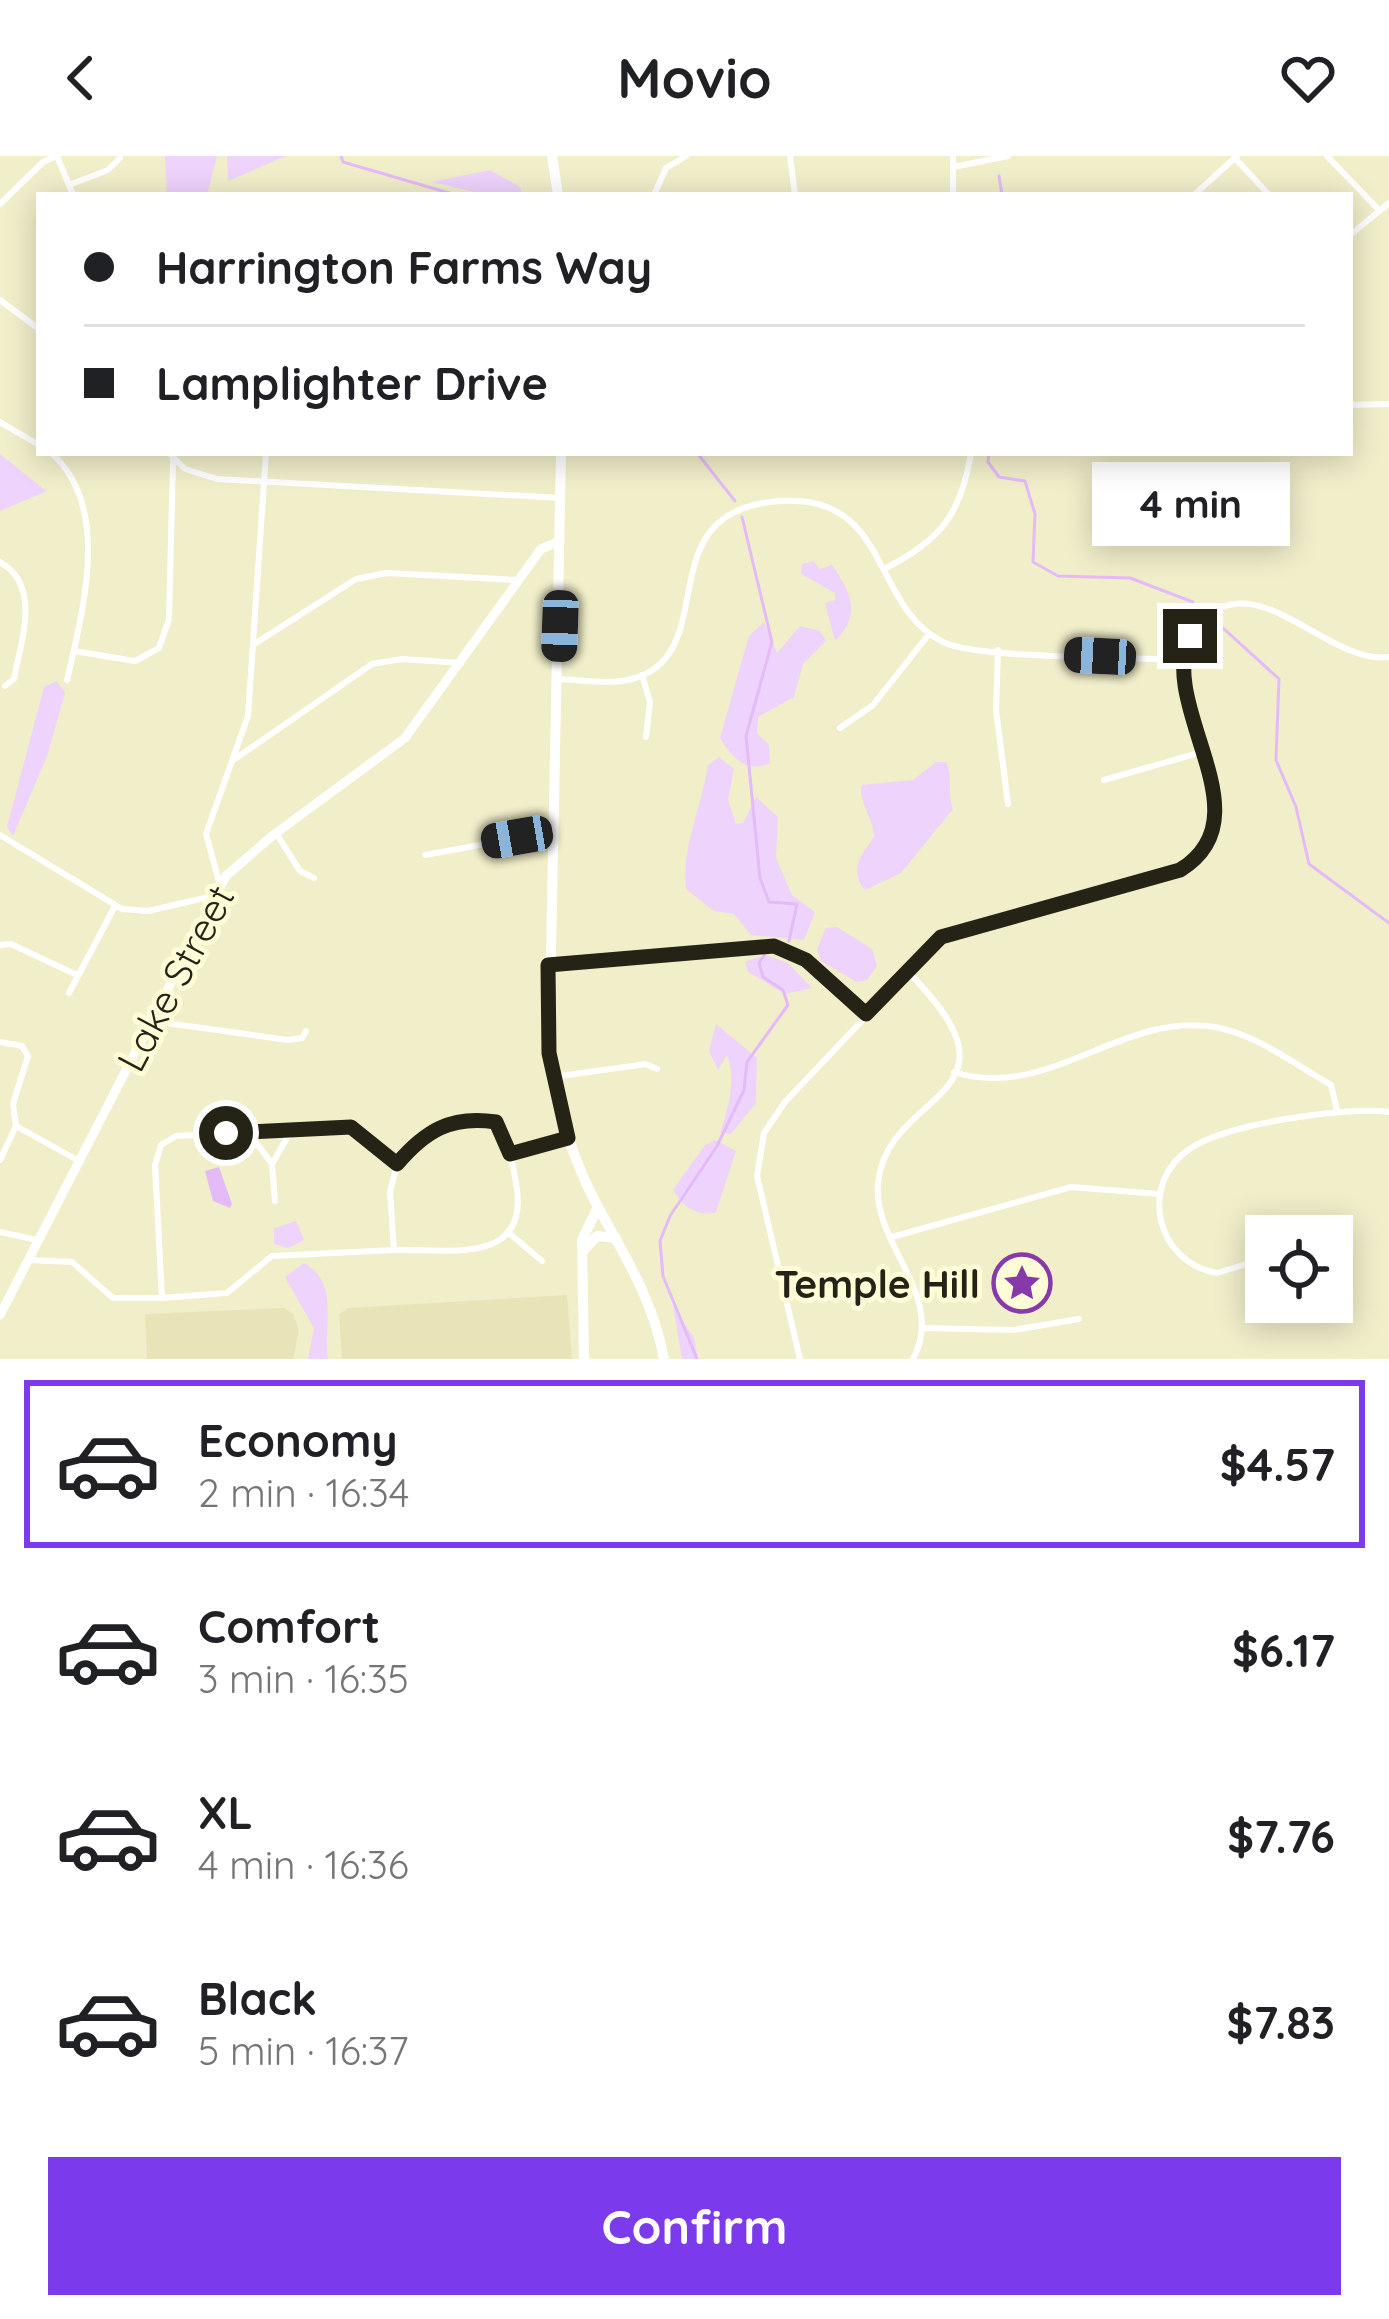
<!DOCTYPE html>
<html lang="en">
<head>
<meta charset="utf-8">
<style>
	:root { --surface:#fff; --page:#f2f2f2; --text:#202124; --muted:#757577; --line:#e0e0e0; --accent:#7c3aed }
	body { margin:0; font-family:Quicksand,sans-serif; background:var(--page); color:var(--text); height:100vh; display:flex; flex-direction:column; font-size:45px; white-space:nowrap }
	* { box-sizing:border-box; margin:0 }
	p { font-size:39px; color:var(--muted) }
	.icon { flex:none; width:66px; height:66px; fill:none; stroke:currentColor; stroke-width:2; stroke-linecap:round; stroke-linejoin:round }
	.map { position:relative; height:1203px; overflow:hidden }
	.panel { display:flex; flex-direction:column; background:var(--surface); flex:1 }
	.panel>* { flex:none }
	.guide { position:absolute; left:36px; top:36px; width:1317px; height:264px; border-radius:0px; box-shadow:0 6px 30px #0003; display:grid; align-content:center; height:264px; padding:0 48px; background:var(--surface) }
	.buttons { position:absolute; left:1245px; top:1059px; display:grid; gap:24px }
	.buttons a { display:grid; place-items:center; width:108px; height:108px; border-radius:0px; background:var(--surface); box-shadow:0 6px 30px #0003; font-size:60px }
	.end { position:absolute; width:54px; height:54px; margin:-27px; border:15px solid #242316; background:#fff; box-shadow:0 0 0 6px #fff }
	.from { border-radius:50% }
	.bubble { position:absolute; height:84px; border-radius:0px; background:var(--surface); box-shadow:0 6px 30px #0003; font-size:39px; font-weight:700; line-height:84px; text-align:center }
	.car { position:absolute; width:36px; height:72px; margin:-36px -18px; border-radius:15px; box-shadow:0 0 9px 3px #0007; background:linear-gradient(#222 24%,#8ab4d8 0 40%,#222 0 76%,#8ab4d8 0 86%,#222 0) }
	.guide b { display:flex; align-items:center; gap:42px; height:114px; font-size:45px }
	.guide b+b { border-top:3px solid var(--line) }
	.guide i { width:30px; height:30px; background:var(--text) }
	ul { padding:21px 0 0; list-style:none }
	li { display:flex; align-items:center; gap:36px; height:168px; margin:0 24px 18px; padding:0 24px; border:6px solid transparent; border-radius:0px }
	li div { flex:1 }
	li b { display:block; font-size:45px }
	li em { font-style:normal; font-weight:700 }
	li.active { border-color:var(--accent) }
	li>.icon { width:108px; height:108px; stroke-width:1.5 }
	.action { display:flex; gap:24px; margin-top:auto; padding:24px 48px }
	.action a { flex:1; height:138px; border-radius:0px; background:var(--accent); color:#fff; font-size:48px; font-weight:700; line-height:138px; text-align:center }
	header { display:flex; justify-content:space-between; align-items:center; height:156px; padding:0 48px; background:var(--surface); font-size:54px; font-weight:700 }
	.map>svg:first-child { display:block }
	.built { fill:#e8e4b8 }
	.green { fill:#eed3fc }
	.water { fill:#e4bbf8 }
	.lines { fill:none; stroke-linecap:round; stroke-linejoin:round }
	.stream { stroke:#e4bbf8; stroke-width:3 }
	.minor { stroke:#fff; stroke-width:6 }
	.tertiary { stroke:#fff; stroke-width:9 }
	.primary { stroke:#fff; stroke-width:10 }
	.route { stroke:#242316; stroke-width:15 }
	.labels { text-anchor:middle; dominant-baseline:central; stroke-width:10; stroke-linejoin:round; paint-order:stroke }
	.street-label { font-size:39px; fill:#242316; stroke:#fefcd7 }
	.poi-label { font-size:39px; font-weight:bold; fill:#242316; stroke:#fefcd7; text-anchor:end }
</style>
</head>
<body>
<header><svg class="icon" aria-label="back" viewBox="0 0 24 24"><path d="M15 5l-7 7 7 7"/></svg>Movio<svg class="icon" aria-label="heart" viewBox="0 0 24 24"><path d="M12 20l-8-8c-3-5 5-10 8-4 3-6 11-1 8 4z"/></svg></header>
<div class="map">
<svg width="1389" height="1203" viewBox="0 0 1389 1203">
	<rect width="100%" height="100%" fill="#f1eeca"/>
	<path class="built" d="M567,1139L572,1203H342L339,1158L349,1152Z
		M284,1152L293,1158L299,1174L293,1203H147L145,1158Z"/>
	<path class="green" d="M165,0H217L207,39H167Z
		M227,0H286L228,25Z
		M490,14L520,31L523,39H487L432,26Z
		M0,298L46,335H47L0,355Z
		M813,405L820,413L832,409C852,437 861,460 835,485L825,447L835,444V437L801,418L802,408Z
		M764,466L777,497L800,470L820,475L826,485L803,508L794,541L758,561L757,577L769,589L770,607C747,618 732,602 720,582L749,480Z
		M57,525L65,537L47,600L13,680L7,671L44,531Z
		M719,601L734,613L728,644L736,668L743,667L756,641L778,661L776,702L792,739L815,756L804,784L751,779L734,758L714,755L686,733C681,693 702,650 708,609Z
		M936,606H946C954,623 946,634 953,653L901,717L865,734C847,712 864,696 874,681C874,662 857,645 862,629L913,624Z
		M837,771L872,793L877,810L867,824L857,826L821,805L817,793L826,772Z
		M765,799L788,807L812,832L785,838L748,816L745,806Z
		M716,868L757,902L756,947L731,978L720,977C728,954 737,923 727,899L718,914L709,895Z
		M715,984L736,995L716,1056C697,1062 682,1049 673,1034L705,989Z
		M296,1065L304,1084L289,1092L274,1088V1072Z
		M304,1107C340,1126 323,1170 328,1203H308L314,1172L285,1121Z
		M673,1150L694,1182L698,1203H682Z"/>
	<path class="water" d="M219,1011L232,1048L230,1052L213,1045L205,1015Z"/>
	<g class="lines">
		<path class="stream" d="M341,0L343,6L456,39
			M999,20L1002,39
			M697,297L735,345
			M989,297L988,306L999,321L1025,325L1035,358L1033,406L1058,420L1130,422L1193,446
			M742,361L772,486L746,580L760,722L769,746L797,748L789,785
			M1223,472L1279,523L1276,604L1296,651L1309,708L1389,767
			M697,1203L663,1120L660,1085L670,1060L717,990L744,934L747,906L788,849L783,834L763,821L759,807L765,798"/>
		<path class="minor" d="M57,0L73,39
			M790,0L795,39
			M953,0V39
			M1327,0L1379,54
			M1235,2L1269,39
			M953,11L1008,0
			M69,29L108,14L120,2
			M654,39L666,12L686,0
			M1194,39L1237,0
			M0,48L43,6L56,0
			M1350,79L1389,47
			M0,144L39,173
			M1350,249L1389,248
			M0,266L39,289
			M51,297C112,350 83,454 67,524
			M169,297L185,313L217,323L561,342
			M0,406C42,430 21,484 14,523L5,530
			M886,412C941,384 961,358 971,297
			M253,489L356,423L387,417L517,424
			M998,494L996,554L1008,648
			M74,495L135,505L159,492L169,463L173,304
			M642,519L650,546L646,581
			M558,523C582,524 609,529 632,523C726,498 643,353 781,345C891,338 871,451 943,486C977,503 1133,501 1181,504
			M840,572L873,549L929,478
			M235,603L372,508L402,503L461,507
			M1104,624L1202,596
			M276,677L300,715L314,722
			M0,679L122,753L148,755L213,740
			M425,699L551,676
			M220,729L206,678L248,560L266,297
			M0,789L11,788L77,819
			M552,809L774,790L800,800L866,858
			M906,814C1038,944 886,932 878,1028C873,1090 947,1140 913,1203
			M69,837L115,750
			M152,865L288,884L302,882L306,875
			M0,886L22,890L28,900L13,948L16,970L0,1004
			M954,916C1048,946 1122,855 1215,871C1256,878 1296,909 1331,929L1337,954
			M553,921L646,908L657,913
			M16,970L81,1006
			M250,978L272,1008L275,1045
			M510,997L568,982
			M272,1008L291,975
			M0,1076L37,1084
			M509,1077L542,1105
			M892,1081L1071,1031L1159,1038
			M394,1094C450,1093 531,1110 516,1027C512,1006 509,980 494,965L432,971L397,1008
			M1266,1102L1217,1117C1156,1107 1137,1027 1191,992C1227,968 1346,950 1389,956
			M28,1104L72,1106L113,1142H162L155,1009L161,989L176,980L348,971L397,1008L390,1036L394,1094L272,1100L227,1137L162,1142
			M923,1172L1014,1174L1079,1163
			M800,1203L757,1020L764,977L785,946L941,781L1180,714L1207,688L1216,652C1209,606 1185,562 1181,516C1179,497 1188,479 1201,466C1258,407 1327,509 1389,501"/>
		<path class="tertiary" d="M0,1159L226,720L272,680L405,582L541,393L560,385"/>
		<path class="primary" d="M552,0L558,39
			M561,297L549,897C557,950 571,1001 597,1049C625,1101 653,1143 664,1203
			M583,1095L597,1080L616,1082
			M584,1203L582,1084L598,1051"/>
	</g>
	<g class="lines">
		<path class="route" d="M226,977L351,971L397,1008C425,975 451,959 496,966L510,998L568,982L549,897L548,809L774,790L806,804L866,858L941,781L1180,714C1268,660 1157,553 1190,480"/>
	</g>
	<defs>
		<g id="sight-ring" transform="scale(3)"><circle r="9.5" fill="#fefcd7" stroke="#8839a9" stroke-width="1.5"/><path d="M0-6L1.8-2.2L6-1.7L2.9 1.2L3.7 5.4L0 3.3L-3.7 5.4L-2.9 1.2L-6-1.7L-1.8-2.2Z" fill="#8839a9"/></g>
	</defs>
	<g fill-rule="evenodd">
		<use href="#sight-ring" x="1022" y="1127"/>
	</g>
	<g class="labels">
		<g class="street-label">
			<text transform="translate(175 822) rotate(-62)">Lake Street</text>
		</g>
		<g class="poi-label">
			<text x="980" y="1127">Temple Hill</text>
		</g>
	</g>
</svg>
<div class="buttons">
<a><svg class="icon" aria-label="locate" viewBox="0 0 24 24"><circle cx="12" cy="12" r="6"/><path d="M12 2v4M12 18v4M2 12h4M18 12h4"/></svg></a>
</div>
<i class="end from" style="left:226px;top:977px"></i>
<i class="end" style="left:1190px;top:480px"></i>
<div class="bubble" style="left:1092px;top:306px;width:198px">4 min</div>
<i class="car" style="left:560px;top:470px;rotate:182deg"></i>
<i class="car" style="left:1100px;top:500px;rotate:273deg"></i>
<i class="car" style="left:517px;top:681px;rotate:260deg"></i>
<div class="guide">
<b><i class="from"></i>Harrington Farms Way</b>
<b><i></i>Lamplighter Drive</b>
</div>
</div>
<section class="panel">
<ul>
<li class="active"><svg class="icon" aria-label="car" viewBox="0 0 24 24"><path d="M5 17H2v-5l4-1 3-4h7l3 4 3 1v5h-3M9 17h6M6 11h13"/><circle cx="7" cy="17" r="2"/><circle cx="17" cy="17" r="2"/></svg><div><b>Economy</b><p>2 min · 16:34</p></div><em>$4.57</em></li>
<li><svg class="icon" aria-label="car" viewBox="0 0 24 24"><path d="M5 17H2v-5l4-1 3-4h7l3 4 3 1v5h-3M9 17h6M6 11h13"/><circle cx="7" cy="17" r="2"/><circle cx="17" cy="17" r="2"/></svg><div><b>Comfort</b><p>3 min · 16:35</p></div><em>$6.17</em></li>
<li><svg class="icon" aria-label="car" viewBox="0 0 24 24"><path d="M5 17H2v-5l4-1 3-4h7l3 4 3 1v5h-3M9 17h6M6 11h13"/><circle cx="7" cy="17" r="2"/><circle cx="17" cy="17" r="2"/></svg><div><b>XL</b><p>4 min · 16:36</p></div><em>$7.76</em></li>
<li><svg class="icon" aria-label="car" viewBox="0 0 24 24"><path d="M5 17H2v-5l4-1 3-4h7l3 4 3 1v5h-3M9 17h6M6 11h13"/><circle cx="7" cy="17" r="2"/><circle cx="17" cy="17" r="2"/></svg><div><b>Black</b><p>5 min · 16:37</p></div><em>$7.83</em></li>
</ul>
<div class="action"><a>Confirm</a></div>
</section>
</body>
</html>
